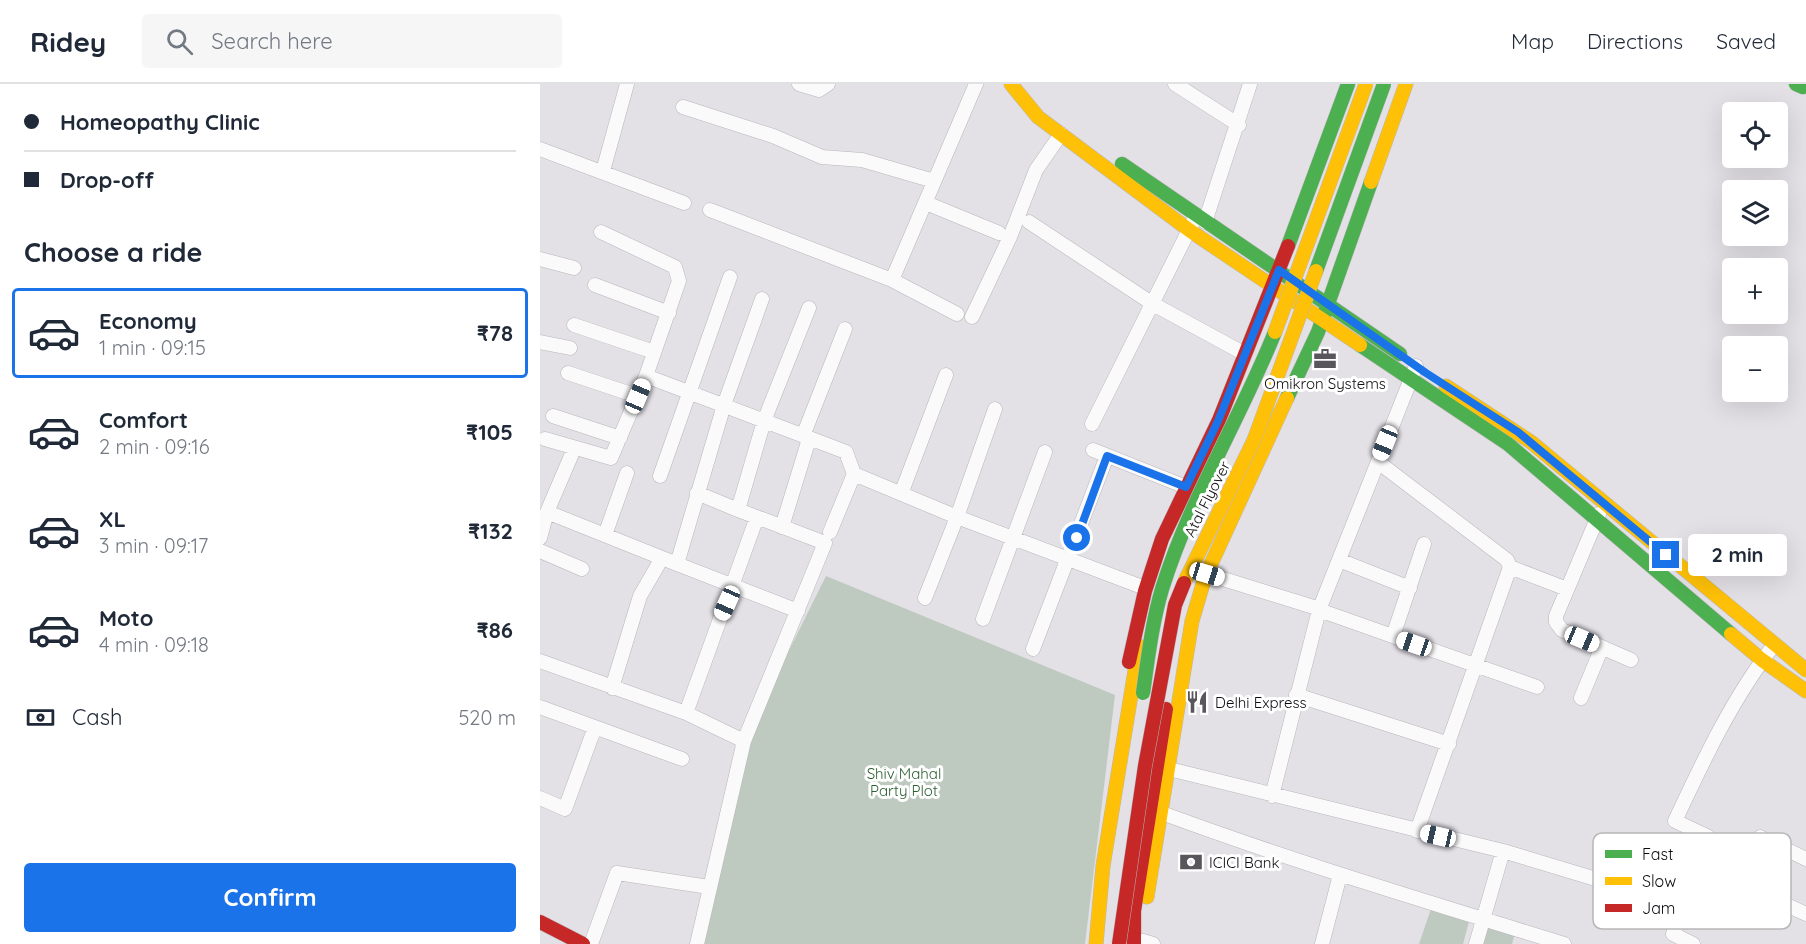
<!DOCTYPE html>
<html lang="en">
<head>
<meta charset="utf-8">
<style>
	:root { --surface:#fff; --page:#f6f6f7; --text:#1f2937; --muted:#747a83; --line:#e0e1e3; --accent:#1a73e8 }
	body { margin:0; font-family:Quicksand,sans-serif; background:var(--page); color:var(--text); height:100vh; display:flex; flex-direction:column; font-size:22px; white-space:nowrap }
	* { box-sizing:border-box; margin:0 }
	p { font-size:20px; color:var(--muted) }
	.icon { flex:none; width:33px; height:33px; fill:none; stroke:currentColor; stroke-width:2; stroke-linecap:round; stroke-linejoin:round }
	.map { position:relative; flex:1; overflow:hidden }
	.drawer { display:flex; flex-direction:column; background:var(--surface); width:540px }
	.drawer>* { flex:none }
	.banner { display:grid; align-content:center; height:132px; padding:0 24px; background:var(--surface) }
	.fabs { position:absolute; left:1182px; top:18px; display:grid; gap:12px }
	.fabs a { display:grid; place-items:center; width:66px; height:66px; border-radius:6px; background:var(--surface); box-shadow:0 6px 24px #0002; font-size:30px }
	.end { position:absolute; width:27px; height:27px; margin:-14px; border:8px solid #1a73e8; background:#fff; box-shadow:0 0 0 3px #fff }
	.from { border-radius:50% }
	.bubble { position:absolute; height:42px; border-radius:6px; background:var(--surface); box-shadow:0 6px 24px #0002; font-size:20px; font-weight:800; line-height:42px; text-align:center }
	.car { position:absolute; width:18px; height:36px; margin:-18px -9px; border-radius:8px; box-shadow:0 0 4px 2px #0007; background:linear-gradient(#fff 24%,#345 0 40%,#fff 0 76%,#345 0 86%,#fff 0) }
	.banner b { display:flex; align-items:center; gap:21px; height:57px; font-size:22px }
	.banner b+b { border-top:2px solid var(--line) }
	.banner i { width:15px; height:15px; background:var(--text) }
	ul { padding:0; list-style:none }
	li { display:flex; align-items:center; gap:18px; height:90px; margin:0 12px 9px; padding:0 12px; border:3px solid transparent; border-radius:6px }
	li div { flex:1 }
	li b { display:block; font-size:22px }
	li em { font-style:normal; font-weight:800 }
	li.on { border-color:var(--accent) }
	li>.icon { width:54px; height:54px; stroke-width:1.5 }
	h2 { padding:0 24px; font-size:27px; line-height:72px }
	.pay { display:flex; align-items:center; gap:15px; height:66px; padding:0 24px; font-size:22px }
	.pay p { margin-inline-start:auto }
	.primary-button { display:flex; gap:12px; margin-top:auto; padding:12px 24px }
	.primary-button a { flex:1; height:69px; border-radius:6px; background:var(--accent); color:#fff; font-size:24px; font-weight:800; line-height:69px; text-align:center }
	header { display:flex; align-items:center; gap:36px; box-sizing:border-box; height:84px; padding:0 30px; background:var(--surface); border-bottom:2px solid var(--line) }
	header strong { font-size:28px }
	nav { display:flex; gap:33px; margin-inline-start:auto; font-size:21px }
	.search { width:420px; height:54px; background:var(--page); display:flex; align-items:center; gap:15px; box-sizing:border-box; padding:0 21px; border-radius:6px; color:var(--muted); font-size:22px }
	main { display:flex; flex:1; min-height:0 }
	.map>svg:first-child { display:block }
	.green { fill:#becac0 }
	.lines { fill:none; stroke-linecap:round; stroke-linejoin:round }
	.street-casing { stroke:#b9b6bb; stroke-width:15 }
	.fast-casing { stroke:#b9b6bb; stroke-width:15 }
	.slow-casing { stroke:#b9b6bb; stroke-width:15 }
	.jam-casing { stroke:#b9b6bb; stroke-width:15 }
	.street { stroke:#fbfafb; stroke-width:14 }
	.fast { stroke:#4caf50; stroke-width:14 }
	.slow { stroke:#ffc107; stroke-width:14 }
	.jam { stroke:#c62828; stroke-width:14 }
	.fast-bridge-casing { stroke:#b9b6bb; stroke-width:15; stroke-linecap:butt }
	.slow-bridge-casing { stroke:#b9b6bb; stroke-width:15; stroke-linecap:butt }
	.jam-bridge-casing { stroke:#b9b6bb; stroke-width:15; stroke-linecap:butt }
	.fast-bridge { stroke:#4caf50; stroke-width:14 }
	.slow-bridge { stroke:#ffc107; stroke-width:14 }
	.jam-bridge { stroke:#c62828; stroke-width:14 }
	.route { stroke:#1a73e8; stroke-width:8 }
	.labels { text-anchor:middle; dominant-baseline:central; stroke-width:6; stroke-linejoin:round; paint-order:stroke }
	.poi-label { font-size:15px; fill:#0d0b0f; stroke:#fff; text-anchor:start }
	.street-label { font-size:15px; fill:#0d0b0f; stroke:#fff }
	.park-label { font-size:15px; fill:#2a5e2f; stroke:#fff }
	.key { fill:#fff; stroke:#b6b6b7; stroke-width:1.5 }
	.key-label { font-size:16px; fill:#0d0b0f }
</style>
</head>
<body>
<header>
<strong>Ridey</strong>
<div class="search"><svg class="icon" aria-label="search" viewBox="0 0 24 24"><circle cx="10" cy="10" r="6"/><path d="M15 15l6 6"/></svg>Search here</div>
<nav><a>Map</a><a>Directions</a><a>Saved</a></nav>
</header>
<main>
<section class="drawer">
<div class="banner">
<b><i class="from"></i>Homeopathy Clinic</b>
<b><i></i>Drop-off</b>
</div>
<h2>Choose a ride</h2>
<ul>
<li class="on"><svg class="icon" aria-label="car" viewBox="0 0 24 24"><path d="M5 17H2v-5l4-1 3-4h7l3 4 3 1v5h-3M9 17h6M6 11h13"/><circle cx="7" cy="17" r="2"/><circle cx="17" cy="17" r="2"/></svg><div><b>Economy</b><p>1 min · 09:15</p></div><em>₹78</em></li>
<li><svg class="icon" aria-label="car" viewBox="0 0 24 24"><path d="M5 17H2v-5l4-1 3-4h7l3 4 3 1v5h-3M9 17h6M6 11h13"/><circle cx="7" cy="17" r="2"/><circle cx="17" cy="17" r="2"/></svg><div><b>Comfort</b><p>2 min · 09:16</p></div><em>₹105</em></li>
<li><svg class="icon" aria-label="car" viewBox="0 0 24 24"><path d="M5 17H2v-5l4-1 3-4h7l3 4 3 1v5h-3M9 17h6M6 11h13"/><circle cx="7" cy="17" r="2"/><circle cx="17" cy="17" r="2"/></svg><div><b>XL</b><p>3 min · 09:17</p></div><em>₹132</em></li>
<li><svg class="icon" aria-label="car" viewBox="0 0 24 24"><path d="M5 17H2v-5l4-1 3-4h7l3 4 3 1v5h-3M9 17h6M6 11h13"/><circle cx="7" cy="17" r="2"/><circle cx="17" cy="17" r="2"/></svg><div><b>Moto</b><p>4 min · 09:18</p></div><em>₹86</em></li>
</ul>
<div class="pay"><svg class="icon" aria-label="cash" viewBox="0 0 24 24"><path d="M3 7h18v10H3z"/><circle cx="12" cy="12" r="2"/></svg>Cash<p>520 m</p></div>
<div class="primary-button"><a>Confirm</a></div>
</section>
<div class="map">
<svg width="1266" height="860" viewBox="0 0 1266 860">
	<rect width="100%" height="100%" fill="#e3e0e6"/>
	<path class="green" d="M286,492L575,611L545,860H156L204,657Z
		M892,822L930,834L923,860H879Z
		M944,838L975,849L972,860H938Z"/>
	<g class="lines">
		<g class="street-casing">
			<path id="street" d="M259,0L279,6L288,0
				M635,0L699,41
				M143,23L233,52L282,73L322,76L394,97
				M0,65L144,119
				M63,87L87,0
				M386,119L459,149
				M170,126L352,196L417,230
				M489,138L613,220L705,270
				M665,138L710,0
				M0,175L34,184
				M352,196L436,0
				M55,201L129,229
				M432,233L470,153L496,86L521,50
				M34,241L114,268
				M0,258L30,264
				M28,289L97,312
				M106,292L306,368L314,390L290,448
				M13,332L80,354
				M552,340L653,138
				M263,352L305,245
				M5,355L71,374L106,292L139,197L135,183L61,148
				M553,366L646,403
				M838,378L967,476L970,483L877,747
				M314,390L417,433L605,504
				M120,392L190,193
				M157,409L198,426
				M361,410L406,291
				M7,428L34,365
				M1059,430L1016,532V538L1022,546L1091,576
				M242,443L269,355
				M65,451L87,389
				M0,454L7,428L137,480L184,321L222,215
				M0,467L42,485
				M799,476L870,504
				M137,480L258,527
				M970,483L1027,505
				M667,490L780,525
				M385,514L417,433L455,325
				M779,526L997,603
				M443,535L505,368
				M853,552L884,460
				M493,565L567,372
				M0,577L146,629L204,657
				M72,604L100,512L122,474
				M756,611L909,660
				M1041,614L1062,563
				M0,623L142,675
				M146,629L217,433
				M629,685L963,767L1109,811
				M732,712L779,526L876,282
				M0,714L25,725L55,643
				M622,729C754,778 889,818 1024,860
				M1220,753L1266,775
				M1162,782L1266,830
				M603,857L613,860
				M51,860L77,789L169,803
				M157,860L204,657L285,459L198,426L224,337L269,224
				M782,860L800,791
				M936,860L963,767
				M1153,860L1133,850L1172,757L1169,753L1135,737C1163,677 1193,613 1234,561"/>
		</g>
		<g class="fast-casing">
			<path id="fast" d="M1256,0L1263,3
				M582,80L860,270
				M748,162L808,0
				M820,261L968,360L1191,550
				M747,314L778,248L831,98"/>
		</g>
		<g class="slow-casing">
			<path id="slow" d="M471,0L498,33L649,146L820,261
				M831,98L866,0
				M906,302L991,358L1266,586
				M1191,550L1222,576L1266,607
				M607,813L652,537L665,493L747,314
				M556,860L563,782L599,562"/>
		</g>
		<g class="jam-casing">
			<path id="jam" d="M589,578L605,507L622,455L679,336L748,162
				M0,838L43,860
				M594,860V827L626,625"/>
		</g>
		<use href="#street" class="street"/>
		<use href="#fast" class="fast"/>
		<use href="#slow" class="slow"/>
		<use href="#jam" class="jam"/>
		<g class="fast-bridge-casing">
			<path id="fast-bridge" d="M776,187L844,0
				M603,609C608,574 612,539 622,505C650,415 700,335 735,248"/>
		</g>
		<g class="slow-bridge-casing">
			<path id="slow-bridge" d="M735,248L826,0
				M644,499L714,356L776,187"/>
		</g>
		<g class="jam-bridge-casing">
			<path id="jam-bridge" d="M579,860L605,682L635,521L644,499"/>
		</g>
		<use href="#fast-bridge" class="fast-bridge"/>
		<use href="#slow-bridge" class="slow-bridge"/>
		<use href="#jam-bridge" class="jam-bridge"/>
	</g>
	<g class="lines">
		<path class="route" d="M537,454L567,372L646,403L678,337L739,186L886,289L978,348L1126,471"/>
	</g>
	<defs>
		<g id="office-bare" transform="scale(1.8)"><path d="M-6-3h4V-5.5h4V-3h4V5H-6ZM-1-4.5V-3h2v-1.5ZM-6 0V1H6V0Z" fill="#58565a" stroke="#fff" stroke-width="2.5" paint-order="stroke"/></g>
		<g id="restaurant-bare" transform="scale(1.8)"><path d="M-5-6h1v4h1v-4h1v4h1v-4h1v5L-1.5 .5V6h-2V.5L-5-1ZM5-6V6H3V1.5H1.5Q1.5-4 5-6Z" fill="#58565a" stroke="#fff" stroke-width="2.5" paint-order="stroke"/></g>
		<g id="bank-bare" transform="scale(1.8)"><path d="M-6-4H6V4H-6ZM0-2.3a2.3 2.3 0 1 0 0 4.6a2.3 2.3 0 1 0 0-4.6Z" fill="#58565a" stroke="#fff" stroke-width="2.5" paint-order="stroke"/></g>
	</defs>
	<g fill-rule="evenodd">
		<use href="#office-bare" x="785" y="275"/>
		<use href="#restaurant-bare" x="657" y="618"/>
		<use href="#bank-bare" x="651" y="778"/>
	</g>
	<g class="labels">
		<g class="poi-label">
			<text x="785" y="299" text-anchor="middle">Omikron Systems</text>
			<text x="675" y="618">Delhi Express</text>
			<text x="669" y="778">ICICI Bank</text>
		</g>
		<g class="street-label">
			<text transform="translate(667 415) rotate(-63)">Atal Flyover</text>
		</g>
		<g class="park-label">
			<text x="364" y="689">Shiv Mahal<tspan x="364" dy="17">Party Plot</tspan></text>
		</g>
	</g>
	<rect x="1053" y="749" width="198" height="96" rx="9" class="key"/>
	<rect x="1065" y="766" width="27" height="8" fill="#4caf50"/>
	<rect x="1065" y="793" width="27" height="8" fill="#ffc107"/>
	<rect x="1065" y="820" width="27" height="8" fill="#c62828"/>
	<g class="key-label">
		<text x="1102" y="776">Fast</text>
		<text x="1102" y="803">Slow</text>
		<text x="1102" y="830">Jam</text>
	</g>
</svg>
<div class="fabs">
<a><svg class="icon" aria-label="locate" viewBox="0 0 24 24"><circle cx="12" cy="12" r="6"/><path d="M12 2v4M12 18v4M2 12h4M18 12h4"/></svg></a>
<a><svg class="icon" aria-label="layers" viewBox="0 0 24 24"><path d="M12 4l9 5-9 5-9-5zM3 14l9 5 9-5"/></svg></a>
<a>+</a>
<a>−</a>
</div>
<i class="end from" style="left:537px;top:454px"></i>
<i class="end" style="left:1126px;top:471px"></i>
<div class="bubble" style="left:1148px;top:450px;width:99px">2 min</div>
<i class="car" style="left:98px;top:312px;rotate:23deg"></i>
<i class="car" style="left:845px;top:359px;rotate:202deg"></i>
<i class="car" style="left:667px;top:490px;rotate:107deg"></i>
<i class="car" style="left:187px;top:519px;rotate:204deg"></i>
<i class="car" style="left:1042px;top:555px;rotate:113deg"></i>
<i class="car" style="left:874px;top:560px;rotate:289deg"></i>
<i class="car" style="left:898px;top:752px;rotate:283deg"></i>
</div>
</main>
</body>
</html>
